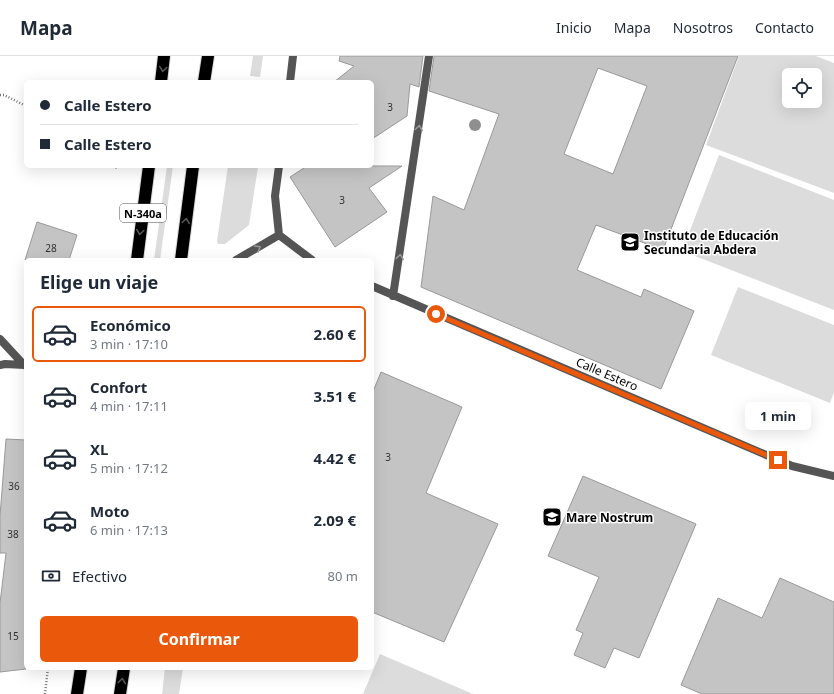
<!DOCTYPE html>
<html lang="es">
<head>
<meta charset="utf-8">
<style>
	:root { --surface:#fff; --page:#f2f2f3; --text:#1f2937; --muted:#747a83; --line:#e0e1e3; --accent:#ea580c }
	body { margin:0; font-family:"Noto Sans",sans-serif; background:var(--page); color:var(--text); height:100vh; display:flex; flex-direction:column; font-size:15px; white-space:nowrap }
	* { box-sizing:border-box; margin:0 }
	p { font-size:13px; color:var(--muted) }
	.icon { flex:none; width:22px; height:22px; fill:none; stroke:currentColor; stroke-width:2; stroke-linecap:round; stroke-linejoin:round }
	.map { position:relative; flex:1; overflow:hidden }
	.panel { position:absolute; left:24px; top:202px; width:350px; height:412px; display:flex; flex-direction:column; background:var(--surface); border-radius:6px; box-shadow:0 4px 16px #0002 }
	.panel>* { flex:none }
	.hud { position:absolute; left:24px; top:24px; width:350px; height:88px; border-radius:6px; box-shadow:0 4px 16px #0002; display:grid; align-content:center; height:88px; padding:0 16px; background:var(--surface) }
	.buttons { position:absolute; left:782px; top:12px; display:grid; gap:8px }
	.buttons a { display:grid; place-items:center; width:40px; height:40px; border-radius:6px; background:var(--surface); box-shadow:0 4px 16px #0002; font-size:20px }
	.end { position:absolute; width:18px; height:18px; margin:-9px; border:5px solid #ea580c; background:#fff; box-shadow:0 0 0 2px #fff }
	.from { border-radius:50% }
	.bubble { position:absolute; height:28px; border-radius:6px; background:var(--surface); box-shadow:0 4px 16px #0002; font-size:13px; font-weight:700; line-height:28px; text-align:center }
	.hud b { display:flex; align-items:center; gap:14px; height:38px; font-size:15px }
	.hud b+b { border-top:1px solid var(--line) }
	.hud i { width:10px; height:10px; background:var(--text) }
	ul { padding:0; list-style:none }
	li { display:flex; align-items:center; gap:12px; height:56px; margin:0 8px 6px; padding:0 8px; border:2px solid transparent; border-radius:6px }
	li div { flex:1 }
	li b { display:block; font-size:15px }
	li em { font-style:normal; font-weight:700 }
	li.selected { border-color:var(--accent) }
	li>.icon { width:36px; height:36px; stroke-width:1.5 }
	h2 { padding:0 16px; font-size:18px; line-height:48px }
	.pay { display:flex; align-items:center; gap:10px; height:44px; padding:0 16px; font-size:15px }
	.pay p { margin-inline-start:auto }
	.action { display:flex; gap:8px; margin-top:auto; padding:8px 16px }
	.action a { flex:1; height:46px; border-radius:6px; background:var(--accent); color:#fff; font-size:16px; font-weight:700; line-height:46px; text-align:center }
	header { display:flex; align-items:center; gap:24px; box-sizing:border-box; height:56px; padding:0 20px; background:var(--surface); border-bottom:1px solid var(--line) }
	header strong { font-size:19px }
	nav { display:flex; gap:22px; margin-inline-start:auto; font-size:14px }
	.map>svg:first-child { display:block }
	.green { fill:#dcdcdc; fill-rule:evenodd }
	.building { fill:#c4c4c4; stroke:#999; fill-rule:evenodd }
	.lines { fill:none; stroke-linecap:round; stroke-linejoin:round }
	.highway-casing { stroke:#dbdbdb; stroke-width:14 }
	.path { stroke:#777; stroke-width:2.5; stroke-dasharray:1 2; stroke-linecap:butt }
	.street { stroke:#555; stroke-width:8 }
	.highway { stroke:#000; stroke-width:12 }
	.tree { fill:#8f8f8f }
	.oneway { stroke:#595959 }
	.oneway2 { stroke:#999 }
	.route { stroke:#ea580c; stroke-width:5 }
	.labels { text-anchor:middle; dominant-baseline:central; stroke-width:3; stroke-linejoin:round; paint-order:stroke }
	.number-label { font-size:10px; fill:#313131 }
	.shield { fill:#fff; stroke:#4c4c4c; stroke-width:1 }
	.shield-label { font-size:11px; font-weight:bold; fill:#000 }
	.poi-label { font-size:12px; font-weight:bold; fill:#000; stroke:#fff; text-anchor:start }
	.street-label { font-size:12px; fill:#000; stroke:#fff }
</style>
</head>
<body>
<header>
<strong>Mapa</strong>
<nav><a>Inicio</a><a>Mapa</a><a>Nosotros</a><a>Contacto</a></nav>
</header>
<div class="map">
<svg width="834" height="638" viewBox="0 0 834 638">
	<rect width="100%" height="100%" fill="#fff"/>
	<path class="green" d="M253,0H263L260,21L250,20Z
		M739,0H816L834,7V137L706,89ZM789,19H815V45H789Z
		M719,99L834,144V254L682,195Z
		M167,110H173L160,204H154Z
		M228,110L258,111L249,169L225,188H218L217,185Z
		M738,231L834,269V336L830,347L711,299Z
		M380,598L473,638H363Z
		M165,612H183L179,638H162Z"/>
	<path class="building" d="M340,0H423L419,31L410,28L407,60L372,83V26H334L354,10L339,5Z
		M434,0H738L663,194L596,169L577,214L641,241L644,233L694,255L661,333L421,231L433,140L464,154L499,58L429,35ZM598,12L647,30L613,118L564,98Z
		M307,110H402L369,132L387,156L335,191L290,121Z
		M37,166L77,179L69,204H25Z
		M381,316L462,351L426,437L498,468L444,586L372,556V338Z
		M6,383L26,384V613L0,616V547L6,497H0V460Z
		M583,420L696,468L639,602L614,592L605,612L574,599L583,577L576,574L599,521L548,500Z
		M780,522L834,546V638H702L681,629L718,542L762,562Z"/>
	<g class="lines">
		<g class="highway-casing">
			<path id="highway" d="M161,26L164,0
				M204,26L208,0
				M137,204L149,110
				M181,204L193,110
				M77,638L81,612
				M120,638L124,612"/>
		</g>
		<path class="path" d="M0,39H4L26,50
			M110,110L117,112
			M45,638L48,612"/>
		<path class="street" d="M290,26L293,0
			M279,110L275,140L279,179
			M279,179L312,204
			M236,204L279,179
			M372,230L792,410L834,420
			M393,240L429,0
			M0,283L24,309
			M0,309L5,308L25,309"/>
		<use href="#highway" class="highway"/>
	</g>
	<circle class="tree" cx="475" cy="69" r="6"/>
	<defs><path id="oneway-chevron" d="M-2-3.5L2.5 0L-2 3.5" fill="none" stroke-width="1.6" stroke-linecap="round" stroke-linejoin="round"/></defs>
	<g class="oneway">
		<use href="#oneway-chevron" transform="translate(163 13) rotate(98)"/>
		<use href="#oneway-chevron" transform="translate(186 165) rotate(-82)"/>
		<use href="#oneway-chevron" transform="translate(140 176) rotate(98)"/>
		<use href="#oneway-chevron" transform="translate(122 625) rotate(-82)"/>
	</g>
	<g class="oneway2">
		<use href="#oneway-chevron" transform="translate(419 72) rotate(-82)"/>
		<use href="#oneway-chevron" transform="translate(258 192) rotate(-30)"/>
		<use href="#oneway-chevron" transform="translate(400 201) rotate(-82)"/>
	</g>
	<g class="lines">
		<path class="route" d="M436,258L778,404"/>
	</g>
	<defs>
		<g id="school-square" transform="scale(1)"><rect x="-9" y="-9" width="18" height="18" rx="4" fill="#000" stroke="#fff"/><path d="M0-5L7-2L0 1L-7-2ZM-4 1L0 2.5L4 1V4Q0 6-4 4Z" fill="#fff"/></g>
	</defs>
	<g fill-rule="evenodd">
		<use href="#school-square" x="630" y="186"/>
		<use href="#school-square" x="552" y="461"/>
	</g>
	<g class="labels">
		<g class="number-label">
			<text x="390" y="51">3</text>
			<text x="342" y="144">3</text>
			<text x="51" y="192">28</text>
			<text x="388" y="401">3</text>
			<text x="14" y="430">36</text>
			<text x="13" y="478">38</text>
			<text x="13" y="580">15</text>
		</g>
		<rect class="shield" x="120" y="148" width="46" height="18" rx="3"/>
		<g class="shield-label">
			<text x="143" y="157">N-340a</text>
		</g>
		<g class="poi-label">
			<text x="644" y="179">Instituto de Educación<tspan x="644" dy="14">Secundaria Abdera</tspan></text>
			<text x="566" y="461">Mare Nostrum</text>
		</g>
		<g class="street-label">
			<text transform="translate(607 318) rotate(23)">Calle Estero</text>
		</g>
	</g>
</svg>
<div class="buttons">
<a><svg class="icon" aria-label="locate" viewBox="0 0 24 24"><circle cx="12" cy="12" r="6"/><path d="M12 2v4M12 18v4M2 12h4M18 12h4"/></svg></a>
</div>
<i class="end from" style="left:436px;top:258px"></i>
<i class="end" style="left:778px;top:404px"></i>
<div class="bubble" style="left:745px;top:346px;width:66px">1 min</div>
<div class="hud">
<b><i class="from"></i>Calle Estero</b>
<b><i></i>Calle Estero</b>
</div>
<section class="panel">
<h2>Elige un viaje</h2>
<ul>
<li class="selected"><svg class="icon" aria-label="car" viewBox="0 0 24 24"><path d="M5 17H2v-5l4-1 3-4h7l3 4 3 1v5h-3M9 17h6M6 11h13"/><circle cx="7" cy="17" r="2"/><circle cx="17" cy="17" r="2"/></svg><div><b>Económico</b><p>3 min · 17:10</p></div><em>2.60 €</em></li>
<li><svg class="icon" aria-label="car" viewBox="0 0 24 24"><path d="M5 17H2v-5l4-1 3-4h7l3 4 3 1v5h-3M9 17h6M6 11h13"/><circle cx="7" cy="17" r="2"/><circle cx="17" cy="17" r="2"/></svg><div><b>Confort</b><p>4 min · 17:11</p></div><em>3.51 €</em></li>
<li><svg class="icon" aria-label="car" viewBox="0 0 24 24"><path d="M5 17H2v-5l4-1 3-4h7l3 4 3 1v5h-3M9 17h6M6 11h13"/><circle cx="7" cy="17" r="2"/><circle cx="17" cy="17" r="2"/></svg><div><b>XL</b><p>5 min · 17:12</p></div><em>4.42 €</em></li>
<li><svg class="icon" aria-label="car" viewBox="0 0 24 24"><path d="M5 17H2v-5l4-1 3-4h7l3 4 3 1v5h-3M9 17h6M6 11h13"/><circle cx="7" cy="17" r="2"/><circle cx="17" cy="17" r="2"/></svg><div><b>Moto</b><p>6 min · 17:13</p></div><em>2.09 €</em></li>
</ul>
<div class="pay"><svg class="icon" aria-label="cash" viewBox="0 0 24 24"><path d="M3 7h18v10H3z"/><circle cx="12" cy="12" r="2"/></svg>Efectivo<p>80 m</p></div>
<div class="action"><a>Confirmar</a></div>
</section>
</div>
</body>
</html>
